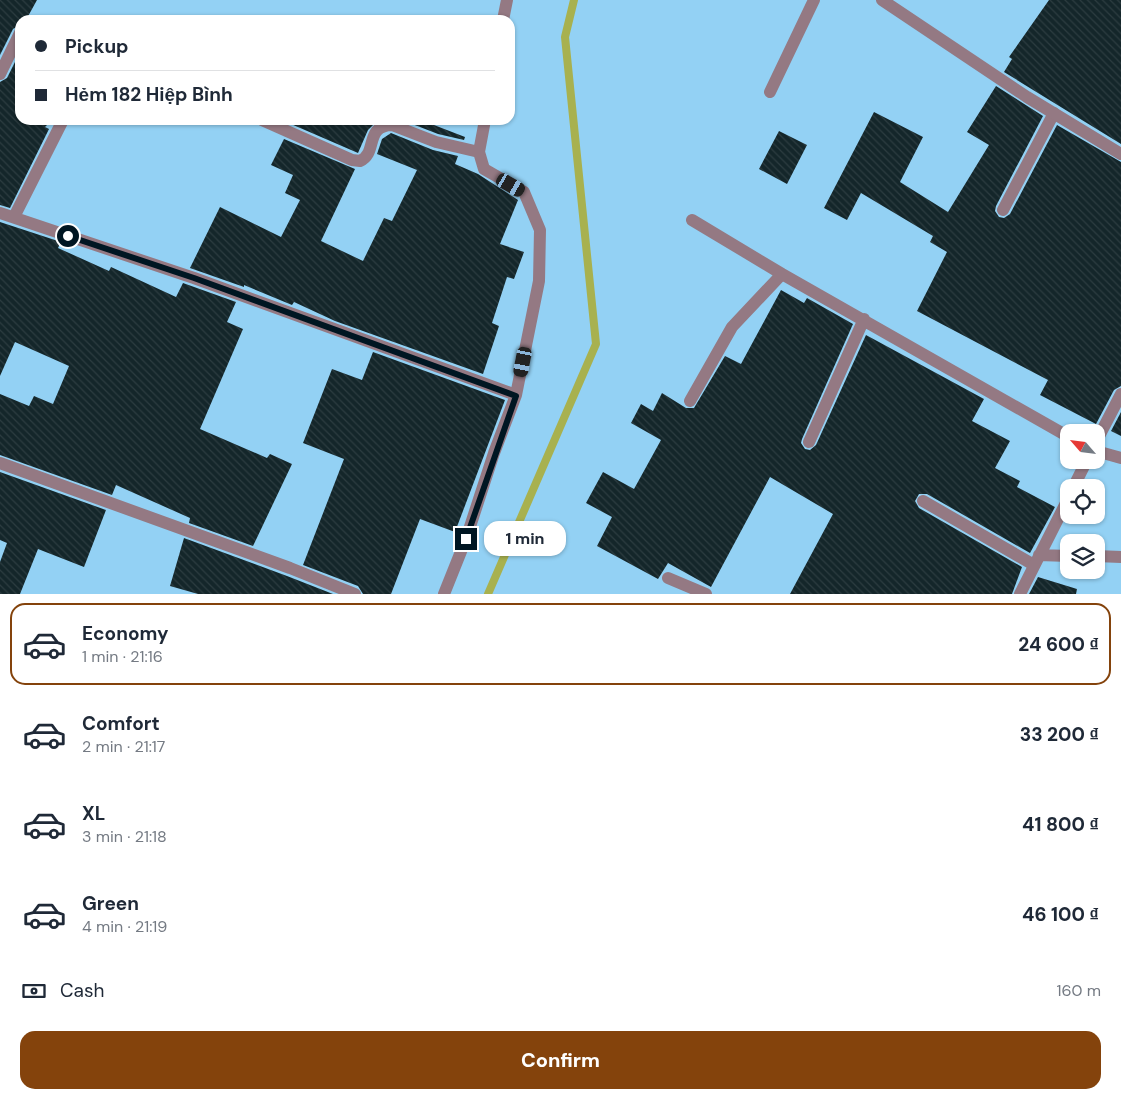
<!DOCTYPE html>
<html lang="en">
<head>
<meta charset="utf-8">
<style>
	:root { --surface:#fff; --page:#f2f2f3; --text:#1f2937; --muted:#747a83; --line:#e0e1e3; --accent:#84430c }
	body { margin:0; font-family:"DM Sans",sans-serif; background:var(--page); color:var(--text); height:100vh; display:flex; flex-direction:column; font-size:19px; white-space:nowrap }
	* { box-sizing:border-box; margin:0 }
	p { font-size:16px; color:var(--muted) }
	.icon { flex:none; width:28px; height:28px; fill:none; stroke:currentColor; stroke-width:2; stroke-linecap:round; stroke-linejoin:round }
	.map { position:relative; height:594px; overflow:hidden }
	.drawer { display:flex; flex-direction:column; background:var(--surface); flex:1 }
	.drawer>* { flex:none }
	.hud { position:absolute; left:15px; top:15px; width:500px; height:110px; border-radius:15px; box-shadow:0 1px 4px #0004; display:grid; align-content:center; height:110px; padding:0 20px; background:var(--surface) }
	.needle { width:32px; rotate:298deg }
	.fabs { position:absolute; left:1060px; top:424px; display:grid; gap:10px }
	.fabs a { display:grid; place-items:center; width:45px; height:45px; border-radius:10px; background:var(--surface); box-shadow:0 1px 4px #0004; font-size:25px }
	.end { position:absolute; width:22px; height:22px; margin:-11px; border:6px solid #001622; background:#fff; box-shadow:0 0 0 2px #fff }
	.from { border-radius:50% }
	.bubble { position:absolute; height:35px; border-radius:15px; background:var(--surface); box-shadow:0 1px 4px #0004; font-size:16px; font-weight:800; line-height:35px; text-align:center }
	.car { position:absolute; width:15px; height:30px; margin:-15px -8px; border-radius:6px; box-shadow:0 0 4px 1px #0007; background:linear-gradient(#222 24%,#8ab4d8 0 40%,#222 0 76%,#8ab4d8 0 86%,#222 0) }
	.hud b { display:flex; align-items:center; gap:18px; height:48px; font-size:19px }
	.hud b+b { border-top:1px solid var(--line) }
	.hud i { width:12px; height:12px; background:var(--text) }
	ul { padding:9px 0 0; list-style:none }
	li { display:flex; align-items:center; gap:15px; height:82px; margin:0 10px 8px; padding:0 10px; border:2px solid transparent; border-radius:15px }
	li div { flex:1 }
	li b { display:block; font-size:19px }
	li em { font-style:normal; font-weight:800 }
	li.current { border-color:var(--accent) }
	li>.icon { width:45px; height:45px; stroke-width:1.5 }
	.pay { display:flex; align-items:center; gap:12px; height:55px; padding:0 20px; font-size:19px }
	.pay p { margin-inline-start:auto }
	.button { display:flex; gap:10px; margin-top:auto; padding:10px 20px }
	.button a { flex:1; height:58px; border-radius:15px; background:var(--accent); color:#fff; font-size:20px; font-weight:800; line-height:58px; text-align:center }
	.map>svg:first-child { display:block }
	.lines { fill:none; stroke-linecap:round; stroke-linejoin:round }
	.stream { stroke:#a8b14f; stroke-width:8 }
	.building { fill:url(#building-back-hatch) }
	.lane { stroke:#947983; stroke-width:12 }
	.street { stroke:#947983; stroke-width:12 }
	.route { stroke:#001622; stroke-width:6 }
</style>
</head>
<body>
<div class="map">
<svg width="1121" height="594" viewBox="0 0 1121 594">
	<defs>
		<pattern id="building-back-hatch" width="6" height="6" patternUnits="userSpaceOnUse" patternTransform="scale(1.25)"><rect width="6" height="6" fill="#14262a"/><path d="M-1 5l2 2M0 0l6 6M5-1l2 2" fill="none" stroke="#2c3c40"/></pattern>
	</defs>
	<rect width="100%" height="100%" fill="#93d1f4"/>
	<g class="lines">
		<path class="stream" d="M488,594L596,344L565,37L574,0"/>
	</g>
	<path class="building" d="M0,0H37L26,20H20V25L13,29L0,55Z
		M1049,0H1121V144L1004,72L1012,59L1009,57Z
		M20,52V120H36L47,125L45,127L49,129L10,208L0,205V82L7,78Z
		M996,86L1043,116L996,206L995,211L999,217L1004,218L1010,214L1057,125L1121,162V386L1114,390L1096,424L1040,395L1048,380L917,311L947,252L930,242L933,236L861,193L847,220L824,208L874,112L923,137L900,182L948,212L989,145L967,132Z
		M293,120H378L368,130L358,153L291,124Z
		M402,120H421L465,137L464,140L438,134Z
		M779,131L807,145L787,184L759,169Z
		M391,133L433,150L458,156L455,164L478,174L518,200L500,244L524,252L514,279L507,277L492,323L499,326L483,374L335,321L294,302L292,305L244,285V287L190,268L220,207L281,237L300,200L285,193L293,175L271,165L284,139L355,169L321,241L363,261L384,218L392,221L417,170L377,154L382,139Z
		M0,222L61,242L58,248L109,271L111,267L176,297L183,283L236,302L227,322L243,329L200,429L267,458L270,454L292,464L253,546L189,523L190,518L116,485L112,495L0,455V394L29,406L34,396L53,404L69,366L15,342L0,376Z
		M781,290L804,303L807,298L853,324L802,439L801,443L805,449L810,450L816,445L866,335L984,399L972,421L1010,441L995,468L1020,481L1017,487L1055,507L1030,553L927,494H919L915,501L919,508L1022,567L1012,594H790L833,514L770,477L711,587L668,563L658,579L597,546L612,517L586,503L603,472L634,489L661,440L631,423L641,404L653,411L662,393L686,408H694L725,356L741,364Z
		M373,352L505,400L455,532L420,519L391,594H363L358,586L303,565L344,459L303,443L332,369L362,380Z
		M1121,412V436L1111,431Z
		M0,472L106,510L84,567L38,549L20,594H0V562L7,543L0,540Z
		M184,538L287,576L333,594H198L170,586Z
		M1038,577L1077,589L1076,594H1029Z"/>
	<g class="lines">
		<path class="lane" d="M1003,210L1054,113
			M923,501L1034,565"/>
		<path class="street" d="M882,0L1027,97L1121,154
			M503,20L507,0
			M0,74L20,33
			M770,92L814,0
			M262,120L352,160L360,161C378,153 364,126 392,125L436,142L479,152
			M0,213L194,278L516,395
			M14,217L63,120
			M692,220L782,274L1069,437
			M690,401L732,327L782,274
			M809,442L864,319
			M1096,442L1121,394
			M1096,451L1121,458
			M0,463L290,568L355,594
			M1073,488L1087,460
			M1039,555L1069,556
			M1096,556L1121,557
			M668,578L706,594
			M444,594L466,539L494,453L516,395L539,281L540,230L524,192L484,169L479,152L485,120
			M1020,594L1069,497"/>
	</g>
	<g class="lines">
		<path class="route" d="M68,236L194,278L516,396L466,539"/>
	</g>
</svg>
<div class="fabs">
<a><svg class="needle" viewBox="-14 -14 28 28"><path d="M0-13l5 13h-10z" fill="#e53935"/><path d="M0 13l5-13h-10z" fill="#747a83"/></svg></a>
<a><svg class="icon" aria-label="locate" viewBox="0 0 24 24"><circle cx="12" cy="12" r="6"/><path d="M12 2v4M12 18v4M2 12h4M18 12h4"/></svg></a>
<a><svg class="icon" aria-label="layers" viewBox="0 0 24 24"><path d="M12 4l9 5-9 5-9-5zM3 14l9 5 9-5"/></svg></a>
</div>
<i class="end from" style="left:68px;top:236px"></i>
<i class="end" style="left:466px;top:539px"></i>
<div class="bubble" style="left:484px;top:521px;width:82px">1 min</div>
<i class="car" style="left:511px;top:185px;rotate:120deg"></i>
<i class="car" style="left:523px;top:362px;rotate:191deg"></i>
<div class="hud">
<b><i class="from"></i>Pickup</b>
<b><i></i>Hẻm 182 Hiệp Bình</b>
</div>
</div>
<section class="drawer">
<ul>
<li class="current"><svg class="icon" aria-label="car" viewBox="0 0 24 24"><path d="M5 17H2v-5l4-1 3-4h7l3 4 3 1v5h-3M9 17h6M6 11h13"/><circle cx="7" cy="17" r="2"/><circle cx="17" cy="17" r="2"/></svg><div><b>Economy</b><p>1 min · 21:16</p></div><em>24 600 ₫</em></li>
<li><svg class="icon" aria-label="car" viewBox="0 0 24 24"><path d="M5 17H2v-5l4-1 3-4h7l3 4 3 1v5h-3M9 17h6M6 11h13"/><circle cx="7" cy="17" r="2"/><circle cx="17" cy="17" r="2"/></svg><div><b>Comfort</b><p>2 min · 21:17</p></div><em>33 200 ₫</em></li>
<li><svg class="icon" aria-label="car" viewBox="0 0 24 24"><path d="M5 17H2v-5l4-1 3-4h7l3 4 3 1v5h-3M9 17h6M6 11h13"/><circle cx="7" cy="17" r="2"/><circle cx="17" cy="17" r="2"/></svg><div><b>XL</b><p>3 min · 21:18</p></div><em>41 800 ₫</em></li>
<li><svg class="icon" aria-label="car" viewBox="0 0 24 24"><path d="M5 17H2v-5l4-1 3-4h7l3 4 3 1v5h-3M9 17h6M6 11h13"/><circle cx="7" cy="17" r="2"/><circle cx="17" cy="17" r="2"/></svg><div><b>Green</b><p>4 min · 21:19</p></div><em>46 100 ₫</em></li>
</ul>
<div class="pay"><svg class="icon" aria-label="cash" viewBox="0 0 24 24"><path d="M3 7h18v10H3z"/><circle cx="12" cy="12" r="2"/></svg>Cash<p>160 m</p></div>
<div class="button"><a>Confirm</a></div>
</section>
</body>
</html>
